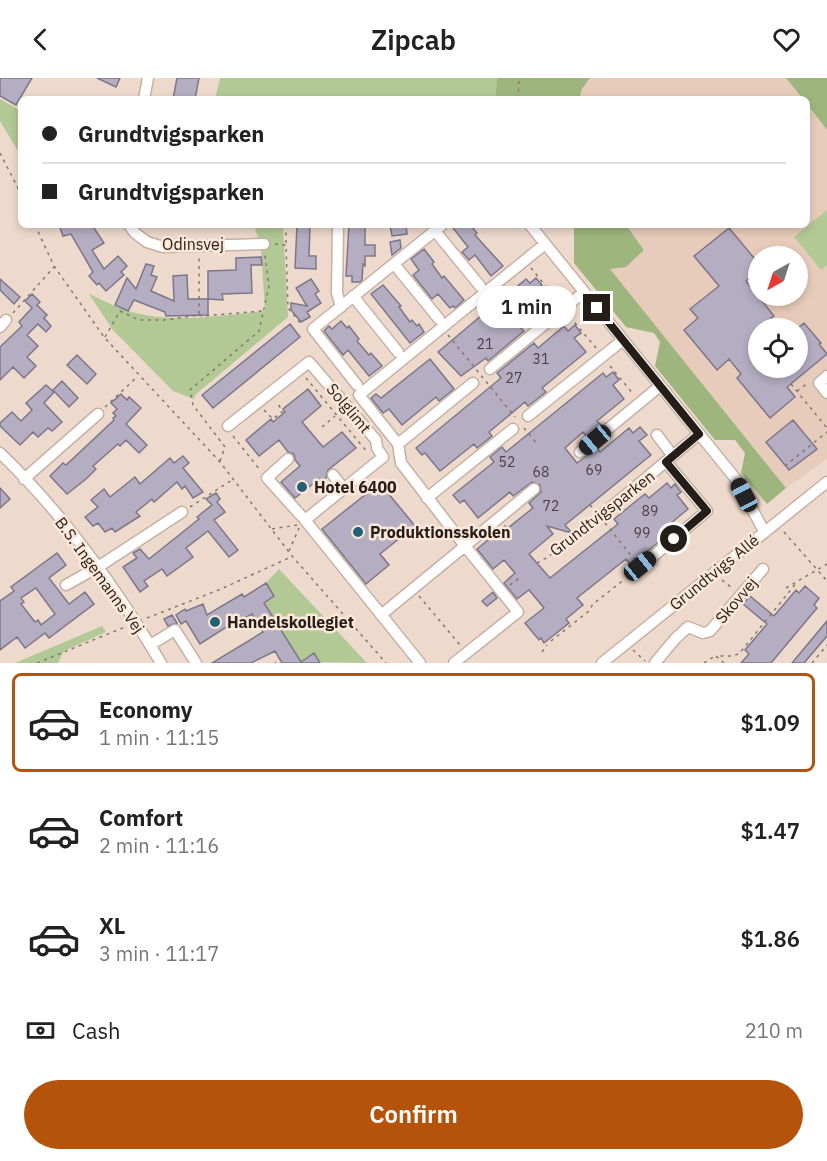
<!DOCTYPE html>
<html lang="en">
<head>
<meta charset="utf-8">
<style>
	:root { --surface:#fff; --page:#f6f6f6; --text:#222; --muted:#767676; --line:#e0e0e0; --accent:#b45309 }
	body { margin:0; font-family:"IBM Plex Sans",sans-serif; background:var(--page); color:var(--text); height:100vh; display:flex; flex-direction:column; font-size:22px; white-space:nowrap }
	* { box-sizing:border-box; margin:0 }
	p { font-size:20px; color:var(--muted) }
	.icon { flex:none; width:33px; height:33px; fill:none; stroke:currentColor; stroke-width:2; stroke-linecap:round; stroke-linejoin:round }
	.map { position:relative; height:585px; overflow:hidden }
	.drawer { display:flex; flex-direction:column; background:var(--surface); flex:1 }
	.drawer>* { flex:none }
	.guide { position:absolute; left:18px; top:18px; width:792px; height:132px; border-radius:9px; box-shadow:0 3px 9px #0003; display:grid; align-content:center; height:132px; padding:0 24px; background:var(--surface) }
	.needle { width:39px; rotate:219deg }
	.tools { position:absolute; left:748px; top:168px; display:grid; gap:12px }
	.tools a { display:grid; place-items:center; width:60px; height:60px; border-radius:50%; background:var(--surface); box-shadow:0 3px 9px #0003; font-size:30px }
	.end { position:absolute; width:27px; height:27px; margin:-14px; border:8px solid #241d18; background:#fff; box-shadow:0 0 0 3px #fff }
	.from { border-radius:50% }
	.bubble { position:absolute; height:42px; border-radius:21px; background:var(--surface); box-shadow:0 3px 9px #0003; font-size:20px; font-weight:600; line-height:42px; text-align:center }
	.car { position:absolute; width:18px; height:36px; margin:-18px -9px; border-radius:8px; box-shadow:0 0 4px 2px #0007; background:linear-gradient(#222 24%,#8ab4d8 0 40%,#222 0 76%,#8ab4d8 0 86%,#222 0) }
	.guide b { display:flex; align-items:center; gap:21px; height:57px; font-size:22px }
	.guide b+b { border-top:2px solid var(--line) }
	.guide i { width:15px; height:15px; background:var(--text) }
	ul { padding:10px 0 0; list-style:none }
	li { display:flex; align-items:center; gap:18px; height:99px; margin:0 12px 9px; padding:0 12px; border:3px solid transparent; border-radius:9px }
	li div { flex:1 }
	li b { display:block; font-size:22px }
	li em { font-style:normal; font-weight:600 }
	li.active { border-color:var(--accent) }
	li>.icon { width:54px; height:54px; stroke-width:1.5 }
	.pay { display:flex; align-items:center; gap:15px; height:66px; padding:0 24px; font-size:22px }
	.pay p { margin-inline-start:auto }
	.button { display:flex; gap:12px; margin-top:auto; padding:12px 24px }
	.button a { flex:1; height:69px; border-radius:36px; background:var(--accent); color:#fff; font-size:24px; font-weight:600; line-height:69px; text-align:center }
	header { display:flex; justify-content:space-between; align-items:center; height:78px; padding:0 24px; background:var(--surface); font-size:27px; font-weight:600 }
	.map>svg:first-child { display:block }
	.built { fill:#e8ccbb; fill-rule:evenodd }
	.green { fill:#b2c995 }
	.forest { fill:#9eb67e }
	.building { fill:#b5adc1; stroke:#7d7689; stroke-width:1.5; fill-rule:evenodd }
	.lines { fill:none; stroke-linecap:round; stroke-linejoin:round }
	.minor-casing { stroke:#c5b1a4; stroke-width:13 }
	.path { stroke:#84776d; stroke-width:1.5; stroke-dasharray:3 4.5; stroke-linecap:butt }
	.minor { stroke:#fff; stroke-width:10 }
	.route { stroke:#241d18; stroke-width:8 }
	.poi-dot { fill:#216176; stroke:#fce7d9; stroke-width:2 }
	.labels { text-anchor:middle; dominant-baseline:central; stroke-width:5; stroke-linejoin:round; paint-order:stroke }
	.number-label { font-size:14px; fill:#484142 }
	.street-label { font-size:16px; fill:#241d18; stroke:#fce7d9 }
	.poi-label { font-size:16px; font-weight:bold; fill:#241d18; stroke:#fce7d9; text-anchor:start }
</style>
</head>
<body>
<header><svg class="icon" aria-label="back" viewBox="0 0 24 24"><path d="M15 5l-7 7 7 7"/></svg>Zipcab<svg class="icon" aria-label="heart" viewBox="0 0 24 24"><path d="M12 20l-8-8c-3-5 5-10 8-4 3-6 11-1 8 4z"/></svg></header>
<div class="map">
<svg width="827" height="585" viewBox="0 0 827 585">
	<rect width="100%" height="100%" fill="#eedacc"/>
	<path class="built" d="M590,0H786L803,21H579L582,11Z
		M807,26L827,52V381L786,410L610,191L626,189L644,172L626,147H807ZM759,178H798V218H759ZM759,250H798V290H759Z"/>
	<path class="green" d="M220,0H497L495,21H215Z
		M0,21L21,33V78L0,43Z
		M827,132V187L821,192L794,159Z
		M254,147H283L288,239L195,317L194,321L173,313L113,252L89,216C103,222 117,230 132,234C175,246 222,237 265,233L261,170Z
		M279,491L367,585L301,584L264,525L273,519L265,506Z
		M102,548L106,554L64,573L58,585H15Z"/>
	<path class="forest" d="M497,0H590L582,11L579,21H495Z
		M786,0H827V52L807,26V21H803Z
		M567,147H626L644,172L626,189L610,191L786,410L767,426L741,395L745,375L735,362H715L655,288L660,264L654,255L626,249L574,185V151Z"/>
	<path class="building" d="M0,0H32L16,27L0,18Z
		M97,0H120L116,9Z
		M177,0H199L195,21H173Z
		M59,147H92L104,165L92,172L104,191L118,178L127,188L121,194L124,197L106,213L99,205L97,207L89,198L93,194L71,156L63,158Z
		M297,147H310L309,178H316V191L295,190Z
		M349,147H365V167H375V178H365V188L363,186L362,202L360,204H352V198H346Z
		M390,147H406L407,156L392,158Z
		M457,147H470L477,155L475,157L503,188L491,198L475,177L469,182L462,174L468,169L453,150Z
		M729,150L759,186V192L746,203L774,238L771,240L780,250H759V290H798V250L804,245L821,265L819,266L827,276L787,309L795,319L770,340L737,300L741,296L729,281L717,292L684,252L698,240L690,231L719,208L694,178Z
		M400,162L401,170L392,177L390,164Z
		M424,171L434,184L432,186L442,200L444,198L464,222L455,230L453,228L450,230L438,216L432,221L413,197L419,192L411,181Z
		M261,179L262,187H251L252,215L222,216L223,222L208,221V237L166,238L165,234L134,222L128,233L115,227L127,200L136,211L146,186L154,188L151,197L157,199L151,213L174,223L173,198L187,197L188,221H208V193L236,192V180Z
		M536,200L542,207L536,213L548,228L521,250L524,253L488,283L486,280L461,298L438,274L488,232L484,228L496,219L500,223L526,201L530,205Z
		M0,201L20,219L14,226L0,212Z
		M311,201L319,213L315,216L321,225L307,234L310,239L301,244L291,232V225L307,228L296,210Z
		M383,207L401,228L399,229L410,244L412,242L417,248L419,246L424,254L410,265L371,216Z
		M32,216L40,224L37,227L47,237L44,240L51,248L46,254L38,246L27,257L38,268L27,279L36,288L24,300L13,289L0,302V269L22,248L19,244L32,230L25,223Z
		M341,243L347,250L349,248L359,261L357,263L369,277L371,275L382,288L369,298L348,272L343,277L324,253L329,248L332,251Z
		M290,246L300,259L213,330L202,317Z
		M575,247L581,255L574,260L586,274L542,310L546,314L528,328L525,324L489,354L492,358L477,370L474,366L440,393L425,375L422,377L416,370L501,300L497,295L534,265L538,270L564,248L568,253Z
		M77,277L96,296L87,306L67,287Z
		M430,281L454,311L439,323L436,319L402,347L389,331L383,335L371,320L376,316L381,320Z
		M613,294L619,302L613,307L624,321L597,343L601,347L587,359L583,354L565,370L577,385L597,370L600,374L629,350L633,355L640,349L647,357L639,363L651,377L565,447L572,455L547,448L553,456L529,476L550,500L618,446L614,441L630,428L645,416L649,420L667,405L671,410L675,406L681,414L677,417L688,431L670,446L674,451L638,481L630,486L626,481L577,520L583,527L566,541L569,545L544,565L541,560L539,562L525,545L544,530L529,512L517,521L504,505L515,495L504,482L493,491L477,471L505,448L508,450L533,430L529,425L541,414L540,407L532,404L513,418L510,414L478,440L464,422L460,425L453,417L494,384L490,379L502,369L506,374L603,295L606,299Z
		M62,303L78,320L69,329L53,312Z
		M46,307L54,314L44,325L62,344L52,353L48,350L38,359L33,354L20,367L0,348V345L12,334L21,343L32,332L26,325Z
		M308,311L321,328L302,344L323,369L342,354L356,370L328,392L326,400L321,404L319,401L295,420L281,404L300,388L295,382L294,376L288,374L279,362L259,378L246,362L271,341L273,344L285,334L283,331Z
		M121,316L127,322L129,319L141,330L126,346L147,367L139,375L126,362L120,368L118,366L93,388L96,391L86,401L67,416L50,398L63,385L66,387L114,342L113,340L116,338L113,335L117,331L111,325Z
		M793,342L817,371L789,392L766,364Z
		M183,378L189,385L183,390L203,414L193,420L185,408L182,411L177,404L154,424L152,421L136,434L140,438L115,454L112,450L105,454L98,445L93,448L85,439L98,429L91,422L104,411L110,419L135,399L140,406L170,380L174,385Z
		M391,401L397,408L388,415L415,448L380,476L389,487L366,506L322,451L380,405L383,408Z
		M0,410L10,421L0,430Z
		M216,415L220,421L217,424L225,434L214,442L238,472L229,479L208,453L186,470L193,479L167,498L162,491L144,503L148,508L140,514L123,489L137,480L133,475L140,471L149,481L199,441L197,439L212,427L206,421Z
		M57,475L66,487L49,500L69,526L85,514L94,526L49,560L45,555L25,570L17,559L0,572V523L14,513L11,509ZM36,510L55,536L41,547L38,542L35,544L21,526L24,524L21,520Z
		M266,505L274,518L264,525L301,584L314,575L320,585H282L275,573L251,585H212L263,554L252,536L243,541L242,539L200,566L186,543L181,546L176,537L185,531L186,533L203,526L207,537L242,516L244,519Z
		M805,508L819,520L814,527L817,530L771,585H741L749,576L745,572L767,546L743,526L750,518L774,538L796,512L799,515Z
		M493,514L497,520L487,528L482,523Z
		M172,537L177,545L168,548L164,541Z
		M827,543V558L804,585H792Z"/>
	<g class="lines">
		<g class="minor-casing">
			<path id="minor" d="M144,21L148,0
				M129,147L135,155L147,164L163,169L264,166
				M338,147L337,215L341,229
				M530,147L735,400L764,453
				M435,153L480,208
				M394,186L439,241
				M353,218L398,274
				M0,249L6,242
				M490,291L584,214
				M827,298L819,305L827,315
				M357,307L313,251L442,147
				M528,338L623,262
				M228,348L309,284L376,362L377,370L383,379L305,442L420,585
				M657,357L673,378
				M398,366L473,305
				M580,374L660,308
				M0,375C64,436 116,510 161,585
				M288,381L267,400L305,442
				M333,397L344,411
				M24,401L98,336
				M427,420L513,351
				M604,435L699,356
				M633,495L707,433L666,384
				M66,507L98,489L182,434
				M381,537L465,468L401,385L398,366L359,317L545,166
				M150,567L175,552L196,585
				M454,585L518,534L465,468L534,411
				M602,585L827,404
				M655,585L675,561L688,549L703,555L710,553L763,491"/>
		</g>
		<path class="path" d="M518,21L519,0
			M0,75L21,116
			M35,147L54,188L104,259L220,384L292,478L386,585
			M286,147V167
			M275,166L286,167L288,230L302,247
			M531,190L556,221
			M13,235L54,189
			M199,237L202,238L262,233
			M570,239L596,270
			M448,257L515,339
			M105,259L120,233L139,242H165L199,237V179
			M610,288L634,317
			M306,300L368,375
			M791,306L827,350
			M797,313L808,305
			M105,329L137,299
			M264,332L273,341L283,333L277,325
			M322,349L335,338
			M524,350L537,366
			M233,358L260,392
			M220,383L225,369L193,327L190,312L259,253L269,208L265,177
			M785,388L827,354
			M590,427L594,432
			M190,429L232,402
			M605,445L634,481
			M272,451L297,447
			M784,454L827,503
			M289,473L299,450
			M537,485L548,479L595,441
			M722,502L732,510
			M510,507L519,500
			M786,510L827,486
			M419,518L460,567
			M147,540L221,511L291,479
			M551,563L589,533L593,526L625,501
			M633,572L645,583
			M542,574L547,567
			M37,585L125,549
			M275,585L276,584
			M704,585L715,578
			M724,585L716,578H730L739,576L797,504
			M812,585L827,567"/>
		<use href="#minor" class="minor"/>
	</g>
	<g class="lines">
		<path class="route" d="M597,230L699,356L666,384L707,433L674,461"/>
	</g>
	<g class="poi-dot">
		<circle cx="302" cy="409" r="6"/>
		<circle cx="358" cy="454" r="6"/>
		<circle cx="215" cy="544" r="6"/>
	</g>
	<g class="labels">
		<g class="number-label">
			<text x="485" y="266">21</text>
			<text x="541" y="281">31</text>
			<text x="514" y="300">27</text>
			<text x="507" y="384">52</text>
			<text x="594" y="392">69</text>
			<text x="541" y="394">68</text>
			<text x="551" y="428">72</text>
			<text x="650" y="433">89</text>
			<text x="642" y="455">99</text>
		</g>
		<g class="street-label">
			<text x="193" y="166">Odinsvej</text>
			<text transform="translate(349 330) rotate(50)">Solglimt</text>
			<text transform="translate(602 435) rotate(-38)">Grundtvigsparken</text>
			<text transform="translate(714 494) rotate(-39)">Grundtvigs Allé</text>
			<text transform="translate(100 497) rotate(54)">B.S. Ingemanns Vej</text>
			<text transform="translate(736 522) rotate(-50)">Skovvej</text>
		</g>
		<g class="poi-label">
			<text x="314" y="409">Hotel 6400</text>
			<text x="370" y="454">Produktionsskolen</text>
			<text x="227" y="544">Handelskollegiet</text>
		</g>
	</g>
</svg>
<div class="tools">
<a><svg class="needle" viewBox="-14 -14 28 28"><path d="M0-13l5 13h-10z" fill="#e53935"/><path d="M0 13l5-13h-10z" fill="#767676"/></svg></a>
<a><svg class="icon" aria-label="locate" viewBox="0 0 24 24"><circle cx="12" cy="12" r="6"/><path d="M12 2v4M12 18v4M2 12h4M18 12h4"/></svg></a>
</div>
<i class="end from" style="left:674px;top:461px"></i>
<i class="end" style="left:597px;top:230px"></i>
<div class="bubble" style="left:477px;top:208px;width:99px">1 min</div>
<i class="car" style="left:595px;top:362px;rotate:230deg"></i>
<i class="car" style="left:744px;top:417px;rotate:332deg"></i>
<i class="car" style="left:640px;top:488px;rotate:51deg"></i>
<div class="guide">
<b><i class="from"></i>Grundtvigsparken</b>
<b><i></i>Grundtvigsparken</b>
</div>
</div>
<section class="drawer">
<ul>
<li class="active"><svg class="icon" aria-label="car" viewBox="0 0 24 24"><path d="M5 17H2v-5l4-1 3-4h7l3 4 3 1v5h-3M9 17h6M6 11h13"/><circle cx="7" cy="17" r="2"/><circle cx="17" cy="17" r="2"/></svg><div><b>Economy</b><p>1 min · 11:15</p></div><em>$1.09</em></li>
<li><svg class="icon" aria-label="car" viewBox="0 0 24 24"><path d="M5 17H2v-5l4-1 3-4h7l3 4 3 1v5h-3M9 17h6M6 11h13"/><circle cx="7" cy="17" r="2"/><circle cx="17" cy="17" r="2"/></svg><div><b>Comfort</b><p>2 min · 11:16</p></div><em>$1.47</em></li>
<li><svg class="icon" aria-label="car" viewBox="0 0 24 24"><path d="M5 17H2v-5l4-1 3-4h7l3 4 3 1v5h-3M9 17h6M6 11h13"/><circle cx="7" cy="17" r="2"/><circle cx="17" cy="17" r="2"/></svg><div><b>XL</b><p>3 min · 11:17</p></div><em>$1.86</em></li>
</ul>
<div class="pay"><svg class="icon" aria-label="cash" viewBox="0 0 24 24"><path d="M3 7h18v10H3z"/><circle cx="12" cy="12" r="2"/></svg>Cash<p>210 m</p></div>
<div class="button"><a>Confirm</a></div>
</section>
</body>
</html>
